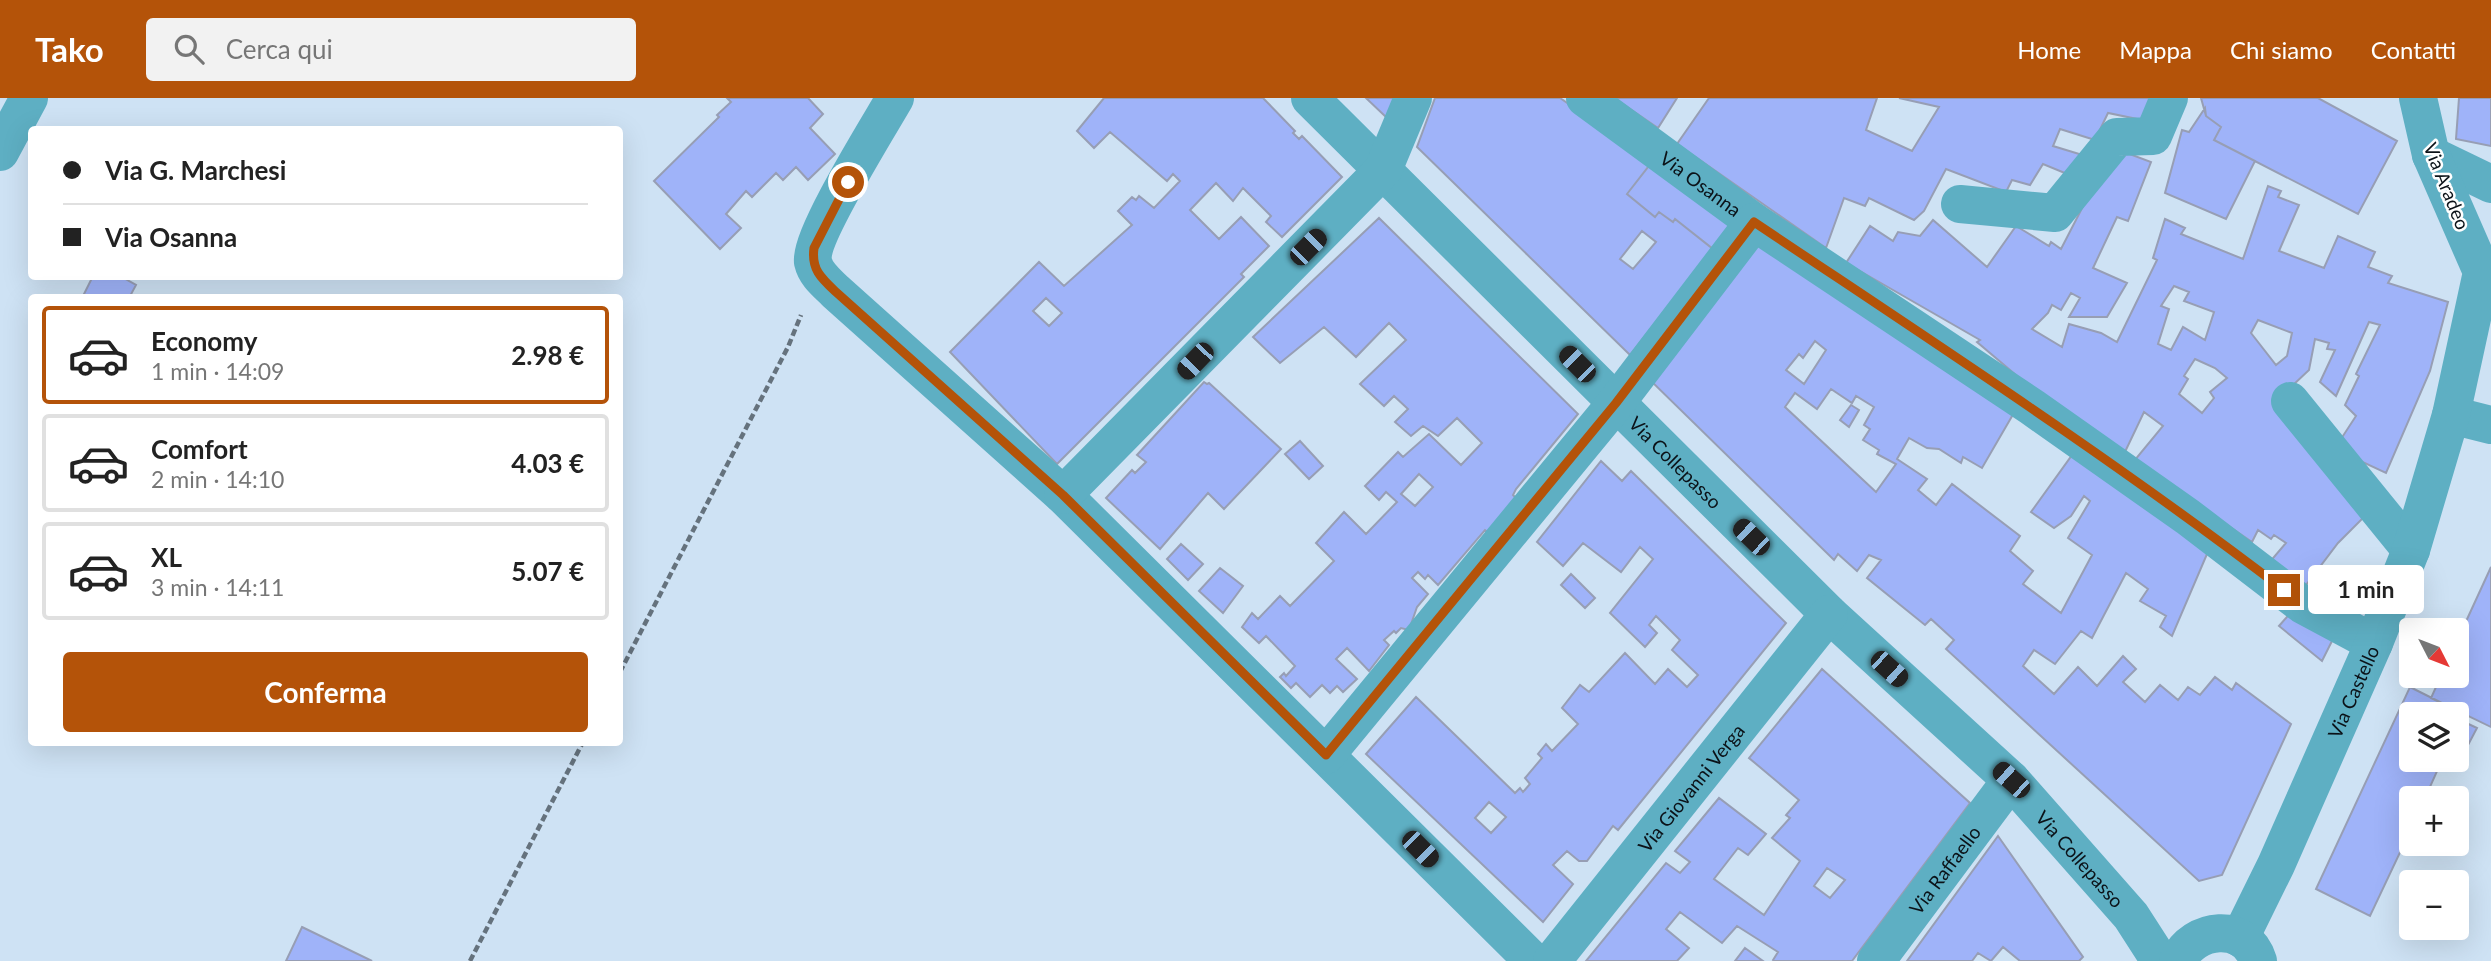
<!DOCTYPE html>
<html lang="it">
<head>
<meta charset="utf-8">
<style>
	:root { --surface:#fff; --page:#f2f2f2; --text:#222; --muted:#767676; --line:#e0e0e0; --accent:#b45309 }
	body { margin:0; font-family:Lato,sans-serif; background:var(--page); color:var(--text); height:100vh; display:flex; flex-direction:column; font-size:26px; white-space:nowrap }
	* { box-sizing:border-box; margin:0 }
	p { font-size:23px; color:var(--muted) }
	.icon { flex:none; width:38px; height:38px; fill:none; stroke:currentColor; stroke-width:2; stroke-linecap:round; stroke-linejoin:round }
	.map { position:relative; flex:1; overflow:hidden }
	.details { position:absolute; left:28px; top:196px; width:595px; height:452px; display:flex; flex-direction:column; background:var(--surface); border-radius:7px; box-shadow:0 7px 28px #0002 }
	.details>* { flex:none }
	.banner { position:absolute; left:28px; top:28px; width:595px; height:154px; border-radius:7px; box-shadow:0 7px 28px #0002; display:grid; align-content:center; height:154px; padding:0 35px; background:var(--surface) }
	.needle { width:46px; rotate:132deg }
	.fabs { position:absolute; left:2399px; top:520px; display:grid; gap:14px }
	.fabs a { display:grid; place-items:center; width:70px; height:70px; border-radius:7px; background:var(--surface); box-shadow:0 7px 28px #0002; font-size:35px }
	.end { position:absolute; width:32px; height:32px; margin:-16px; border:9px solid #b45309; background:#fff; box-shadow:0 0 0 4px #fff }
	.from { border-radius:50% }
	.bubble { position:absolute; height:49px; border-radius:7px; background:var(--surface); box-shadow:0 7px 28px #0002; font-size:23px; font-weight:700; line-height:49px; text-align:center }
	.car { position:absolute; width:21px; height:42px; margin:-21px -10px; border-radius:9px; box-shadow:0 0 5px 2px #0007; background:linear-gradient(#222 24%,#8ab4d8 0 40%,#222 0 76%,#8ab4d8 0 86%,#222 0) }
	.banner b { display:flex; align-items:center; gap:24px; height:66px; font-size:26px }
	.banner b+b { border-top:2px solid var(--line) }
	.banner i { width:18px; height:18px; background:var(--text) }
	ul { padding:12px 0 0; list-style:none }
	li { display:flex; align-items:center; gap:21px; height:98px; margin:0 14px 10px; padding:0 21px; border:4px solid var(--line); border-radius:7px }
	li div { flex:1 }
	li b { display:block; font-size:26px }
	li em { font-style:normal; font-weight:700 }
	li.on { border-color:var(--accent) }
	li>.icon { width:63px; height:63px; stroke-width:1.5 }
	.action { display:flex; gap:14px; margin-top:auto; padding:14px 35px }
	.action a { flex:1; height:80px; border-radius:7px; background:var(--accent); color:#fff; font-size:28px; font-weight:700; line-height:80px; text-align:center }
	header { display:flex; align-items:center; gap:42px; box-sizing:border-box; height:98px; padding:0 35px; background:var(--accent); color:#fff }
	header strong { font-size:33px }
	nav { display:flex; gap:38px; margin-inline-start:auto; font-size:24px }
	.search { width:490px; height:63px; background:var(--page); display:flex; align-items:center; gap:18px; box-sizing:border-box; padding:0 24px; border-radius:7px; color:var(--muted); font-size:26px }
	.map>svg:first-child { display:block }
	.building { fill:#9fb3f9; stroke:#979eb4; stroke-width:2; fill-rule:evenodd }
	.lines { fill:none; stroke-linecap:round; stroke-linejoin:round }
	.path { stroke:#65727d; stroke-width:4.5; stroke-dasharray:7 3.5; stroke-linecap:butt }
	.minor { stroke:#5eafc3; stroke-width:38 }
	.route { stroke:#b45309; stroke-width:9 }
	.labels { text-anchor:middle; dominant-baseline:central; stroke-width:5; stroke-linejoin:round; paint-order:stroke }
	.street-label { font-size:19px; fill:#0b1218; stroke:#fff }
</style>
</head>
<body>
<header>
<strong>Tako</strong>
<div class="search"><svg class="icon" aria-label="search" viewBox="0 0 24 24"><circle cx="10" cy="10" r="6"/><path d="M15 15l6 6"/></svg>Cerca qui</div>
<nav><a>Home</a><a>Mappa</a><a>Chi siamo</a><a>Contatti</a></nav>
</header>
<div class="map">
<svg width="2491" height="863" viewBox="0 0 2491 863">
	<rect width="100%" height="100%" fill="#cee2f4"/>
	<path class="building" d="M727,0H808L823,16L810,30L835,56L808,82L796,69L783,82L776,75L752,99L746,93L726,116L741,130L720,151L654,83L719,19L717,17L731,4Z
		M1104,0H1263L1295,33L1293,35L1299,41L1302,38L1342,79L1282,139L1266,124L1271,118L1243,90L1233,103L1216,85L1190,112L1219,141L1241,119L1269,148L1241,176L1244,179L1057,366L950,254L1039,164L1064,188L1132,127L1118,113L1132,99L1136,102L1139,98L1154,110L1180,83L1173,76L1167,83L1110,34L1094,50L1077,33ZM1046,200L1062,215L1049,228L1033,213Z
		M1366,0H1395L1387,20Z
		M1435,0H1560L1652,64L1627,96L1655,119L1659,114L1673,124L1675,121L1713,151L1630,257L1417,49ZM1642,133L1656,144L1633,171L1620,161Z
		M1614,0H1677L1658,30Z
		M1709,0H1877L1866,32L1912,53L1939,9L1899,0H2156L2147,23L2108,15L2095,42L2060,31L2053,48L2086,58L2072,78L2043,66L2030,87L2012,82L2006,94L1946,71L1924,113L1914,122L1869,100L1865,108L1844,100L1826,150L1677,46Z
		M2201,0H2318L2397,43L2358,116L2214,42L2221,29L2206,18Z
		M2459,0H2491V48L2456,41Z
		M2205,10L2206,18L2221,29L2214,42L2255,63L2226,121L2165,95L2182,32L2189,34Z
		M2127,55L2151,64L2128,123L2117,119L2093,170L2127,185L2107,219H2069L2080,200L2071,195L2061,212L2052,207L2048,215L2032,231L2062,249L2069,226L2101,235L2117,244L2157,162L2153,160L2165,121L2185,130L2181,136L2243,161L2268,88L2281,93L2278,99L2299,107L2279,153L2324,170L2338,138L2375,154L2368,169L2392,178L2388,185L2448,204L2430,273L2386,375L2356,361L2339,344L2356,318L2345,307L2359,278L2356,276L2380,227L2369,224L2336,298L2320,284L2335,252L2327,251L2329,245L2315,241L2309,272L2273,306L2365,418L2338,445L2303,491L2268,466L2286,445L2274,437L2271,441L2258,432L2252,444L2134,363L2163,328L2144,314L2124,356L2036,294L1977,244L1980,242L1846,165L1870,128L1893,143L1898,134L1920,138L1933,122L1987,169L2016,128L2049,148L2051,144L2061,151L2096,83ZM2174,188L2189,194L2184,203L2214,214L2205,242L2183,229L2171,252L2158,246L2169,211L2161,208ZM2258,222L2292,235L2287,258L2276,267L2251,235ZM2195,261L2215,270L2227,280L2210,294L2214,300L2202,315L2179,296L2188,281L2184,278Z
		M1652,64L1732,125L1713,151L1675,121L1673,124L1659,114L1655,119L1627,96Z
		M1379,120L1578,316L1516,391L1513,397L1518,402L1489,435L1485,432L1438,487L1428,477L1425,481L1418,474L1412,480L1428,496L1417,509L1409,532L1401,530L1396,535L1394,533L1384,542L1389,547L1369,573L1347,550L1336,561L1357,581L1343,594L1337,588L1330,595L1322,587L1310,599L1296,585L1291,590L1280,579L1284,575L1286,578L1295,568L1266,538L1259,545L1242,529L1252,515L1258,521L1280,498L1290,508L1334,463L1316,445L1344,414L1366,436L1397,404L1386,394L1379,402L1365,388L1398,354L1403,359L1429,336L1461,367L1482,345L1457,320L1438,338L1423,328L1411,338L1395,324L1408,311L1394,298L1384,308L1360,286L1406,242L1389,225L1356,259L1324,229L1280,265L1253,239ZM1419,376L1433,389L1415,408L1401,396Z
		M1758,141L2015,313L1982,370L1963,359L1961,365L1939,351L1927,350L1909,340L1897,361L1927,381L1918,392L1936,407L1952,386L2020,438L2010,453L2033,473L2023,486L2061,515L2092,457L2068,440L2090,403L2084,398L2071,418L2054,430L2031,414L2075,353L2210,449L2172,538L2160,529L2166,518L2140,503L2148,491L2126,475L2092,540L2081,533L2055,566L2034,552L2023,568L2054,596L2078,569L2097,588L2123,558L2136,571L2123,584L2145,604L2160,587L2178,602L2188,589L2200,597L2215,579L2232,592L2236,585L2291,626L2222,777L2199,783L1946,551L1954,542L1931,521L1925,527L1867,480L1881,462L1869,457L1857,473L1838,456L1834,462L1650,282ZM1815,243L1826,252L1804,286L1786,272L1799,256L1803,260ZM1831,291L1852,305L1856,298L1874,309L1864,327L1870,331L1863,342L1879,352L1877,356L1896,366L1876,394L1785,309L1795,295L1817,311Z
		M93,178H120L136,187L129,200H82Z
		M1204,284L1207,286L1209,285L1281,351L1224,411L1208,395L1160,451L1106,400L1132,372L1135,375L1146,364L1137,357Z
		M1851,307L1859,312L1849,329L1840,322Z
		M1300,343L1323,368L1309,381L1285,356Z
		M1601,363L1622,383L1631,373L1786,525L1618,732L1613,728L1587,763H1579L1567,753L1553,767L1573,786L1543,824L1366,656L1416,599L1515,695L1520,690L1523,694L1530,686L1525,680L1542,660L1538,656L1546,646L1552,653L1578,626L1562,610L1580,587L1589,594L1625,555L1655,586L1668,571L1687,589L1698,577L1672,552L1680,542L1656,518L1649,527L1657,535L1645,549L1610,515L1653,461L1640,449L1621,474L1583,445L1563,468L1537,444ZM1489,704L1506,719L1491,735L1475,720Z
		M1181,446L1203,466L1188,482L1167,461Z
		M2491,469V629L2431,600L2441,578H2457V543Z
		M1220,470L1243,488L1223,515L1199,493Z
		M1571,476L1595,500L1585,510L1561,487Z
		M2294,511L2334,539L2322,563L2279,528Z
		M1822,571L1970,705L1852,863H1774L1773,862L1778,854L1737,828L1722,845L1680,814L1666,831L1689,850L1677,863H1586L1666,765L1680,775L1690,764L1675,753L1719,700L1766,736L1748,757L1738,750L1714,781L1764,817L1800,763L1772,740L1790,720L1786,717L1799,702L1749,660ZM1827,770L1845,782L1830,800L1814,788Z
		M2410,589L2448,608L2445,616H2412V662H2442L2425,700H2412V729L2370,818L2316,791Z
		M2460,622L2477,630L2467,649L2457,644V628Z
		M1998,738L2083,859L2079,863H2020L2003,849L1991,863L1978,855L1972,863H1907Z
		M302,829L372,863H286Z
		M1745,850L1763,863H1735Z"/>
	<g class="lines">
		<path class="path" d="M620,574L788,249L801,217
			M470,863L583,644"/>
		<g class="minor">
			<path d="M895,0C879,28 809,139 813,164C816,177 827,185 836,194L1063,397L1533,863"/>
			<path id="s1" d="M1310,0L1829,516L2011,682L2131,818L2160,863"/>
			<path id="s2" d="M1585,0L1754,124L2032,309L2188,419L2303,507L2374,545"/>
			<path d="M0,54L29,0"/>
			<path d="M2431,57L2491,86"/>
			<path d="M1960,106L2055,115L2117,39L2153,38L2169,0"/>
			<path d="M2290,303L2411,452"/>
			<path d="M2451,317L2491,327"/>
			<path d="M1063,397L1383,72L1413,0"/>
			<path d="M1326,657L1616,305L1754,124"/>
			<path id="s3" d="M2240,840L2276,767L2374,545L2411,452L2451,317L2482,174L2431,57L2418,0"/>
			<path id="s4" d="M1552,863L1829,516"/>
			<path id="s5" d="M1876,863L2011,682"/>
			<path d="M2178,863C2193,829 2246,823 2258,863"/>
		</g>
	</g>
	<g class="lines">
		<path class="route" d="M848,84L814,150C811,171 821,180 836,194L1063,397L1326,657L1616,305L1754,124C1933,244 2113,361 2284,492"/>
	</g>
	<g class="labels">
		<g class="street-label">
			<text stroke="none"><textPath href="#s2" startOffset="144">Via Osanna</textPath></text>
			<text transform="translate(2447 88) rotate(68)">Via Aradeo</text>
			<text stroke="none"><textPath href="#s1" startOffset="516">Via Collepasso</textPath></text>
			<text stroke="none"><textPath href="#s3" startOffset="271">Via Castello</textPath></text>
			<text stroke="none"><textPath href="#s4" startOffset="222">Via Giovanni Verga</textPath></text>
			<text stroke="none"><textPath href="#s1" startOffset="1083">Via Collepasso</textPath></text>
			<text stroke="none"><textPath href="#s5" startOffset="114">Via Raffaello</textPath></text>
		</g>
	</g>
</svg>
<div class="fabs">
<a><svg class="needle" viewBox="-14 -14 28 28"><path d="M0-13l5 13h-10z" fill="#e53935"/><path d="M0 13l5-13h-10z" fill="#767676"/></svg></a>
<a><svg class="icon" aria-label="layers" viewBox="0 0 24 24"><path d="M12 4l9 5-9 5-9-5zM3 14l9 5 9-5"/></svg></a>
<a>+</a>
<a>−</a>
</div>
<i class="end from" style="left:848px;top:84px"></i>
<i class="end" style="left:2284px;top:492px"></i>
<div class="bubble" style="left:2308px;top:467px;width:116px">1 min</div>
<i class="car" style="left:1308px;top:149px;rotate:45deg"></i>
<i class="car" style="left:1195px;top:263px;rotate:224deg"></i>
<i class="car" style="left:1577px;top:266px;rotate:315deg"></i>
<i class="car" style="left:1751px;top:439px;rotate:314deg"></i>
<i class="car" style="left:1889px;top:571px;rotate:132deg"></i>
<i class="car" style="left:2011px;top:682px;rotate:312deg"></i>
<i class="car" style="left:1420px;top:751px;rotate:135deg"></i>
<div class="banner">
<b><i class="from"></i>Via G. Marchesi</b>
<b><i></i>Via Osanna</b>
</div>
<section class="details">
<ul>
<li class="on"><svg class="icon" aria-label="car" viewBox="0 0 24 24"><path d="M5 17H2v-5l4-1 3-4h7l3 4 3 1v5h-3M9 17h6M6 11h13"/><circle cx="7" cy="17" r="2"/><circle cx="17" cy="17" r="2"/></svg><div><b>Economy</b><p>1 min · 14:09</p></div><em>2.98 €</em></li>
<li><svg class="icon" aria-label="car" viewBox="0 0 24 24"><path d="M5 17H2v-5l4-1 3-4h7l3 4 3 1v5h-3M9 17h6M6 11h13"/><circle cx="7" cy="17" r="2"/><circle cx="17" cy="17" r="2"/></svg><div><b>Comfort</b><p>2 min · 14:10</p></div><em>4.03 €</em></li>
<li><svg class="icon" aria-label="car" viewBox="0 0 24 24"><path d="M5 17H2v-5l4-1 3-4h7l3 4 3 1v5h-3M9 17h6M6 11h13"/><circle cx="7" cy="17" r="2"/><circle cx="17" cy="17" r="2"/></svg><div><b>XL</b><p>3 min · 14:11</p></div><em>5.07 €</em></li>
</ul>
<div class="action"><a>Conferma</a></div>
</section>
</div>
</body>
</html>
